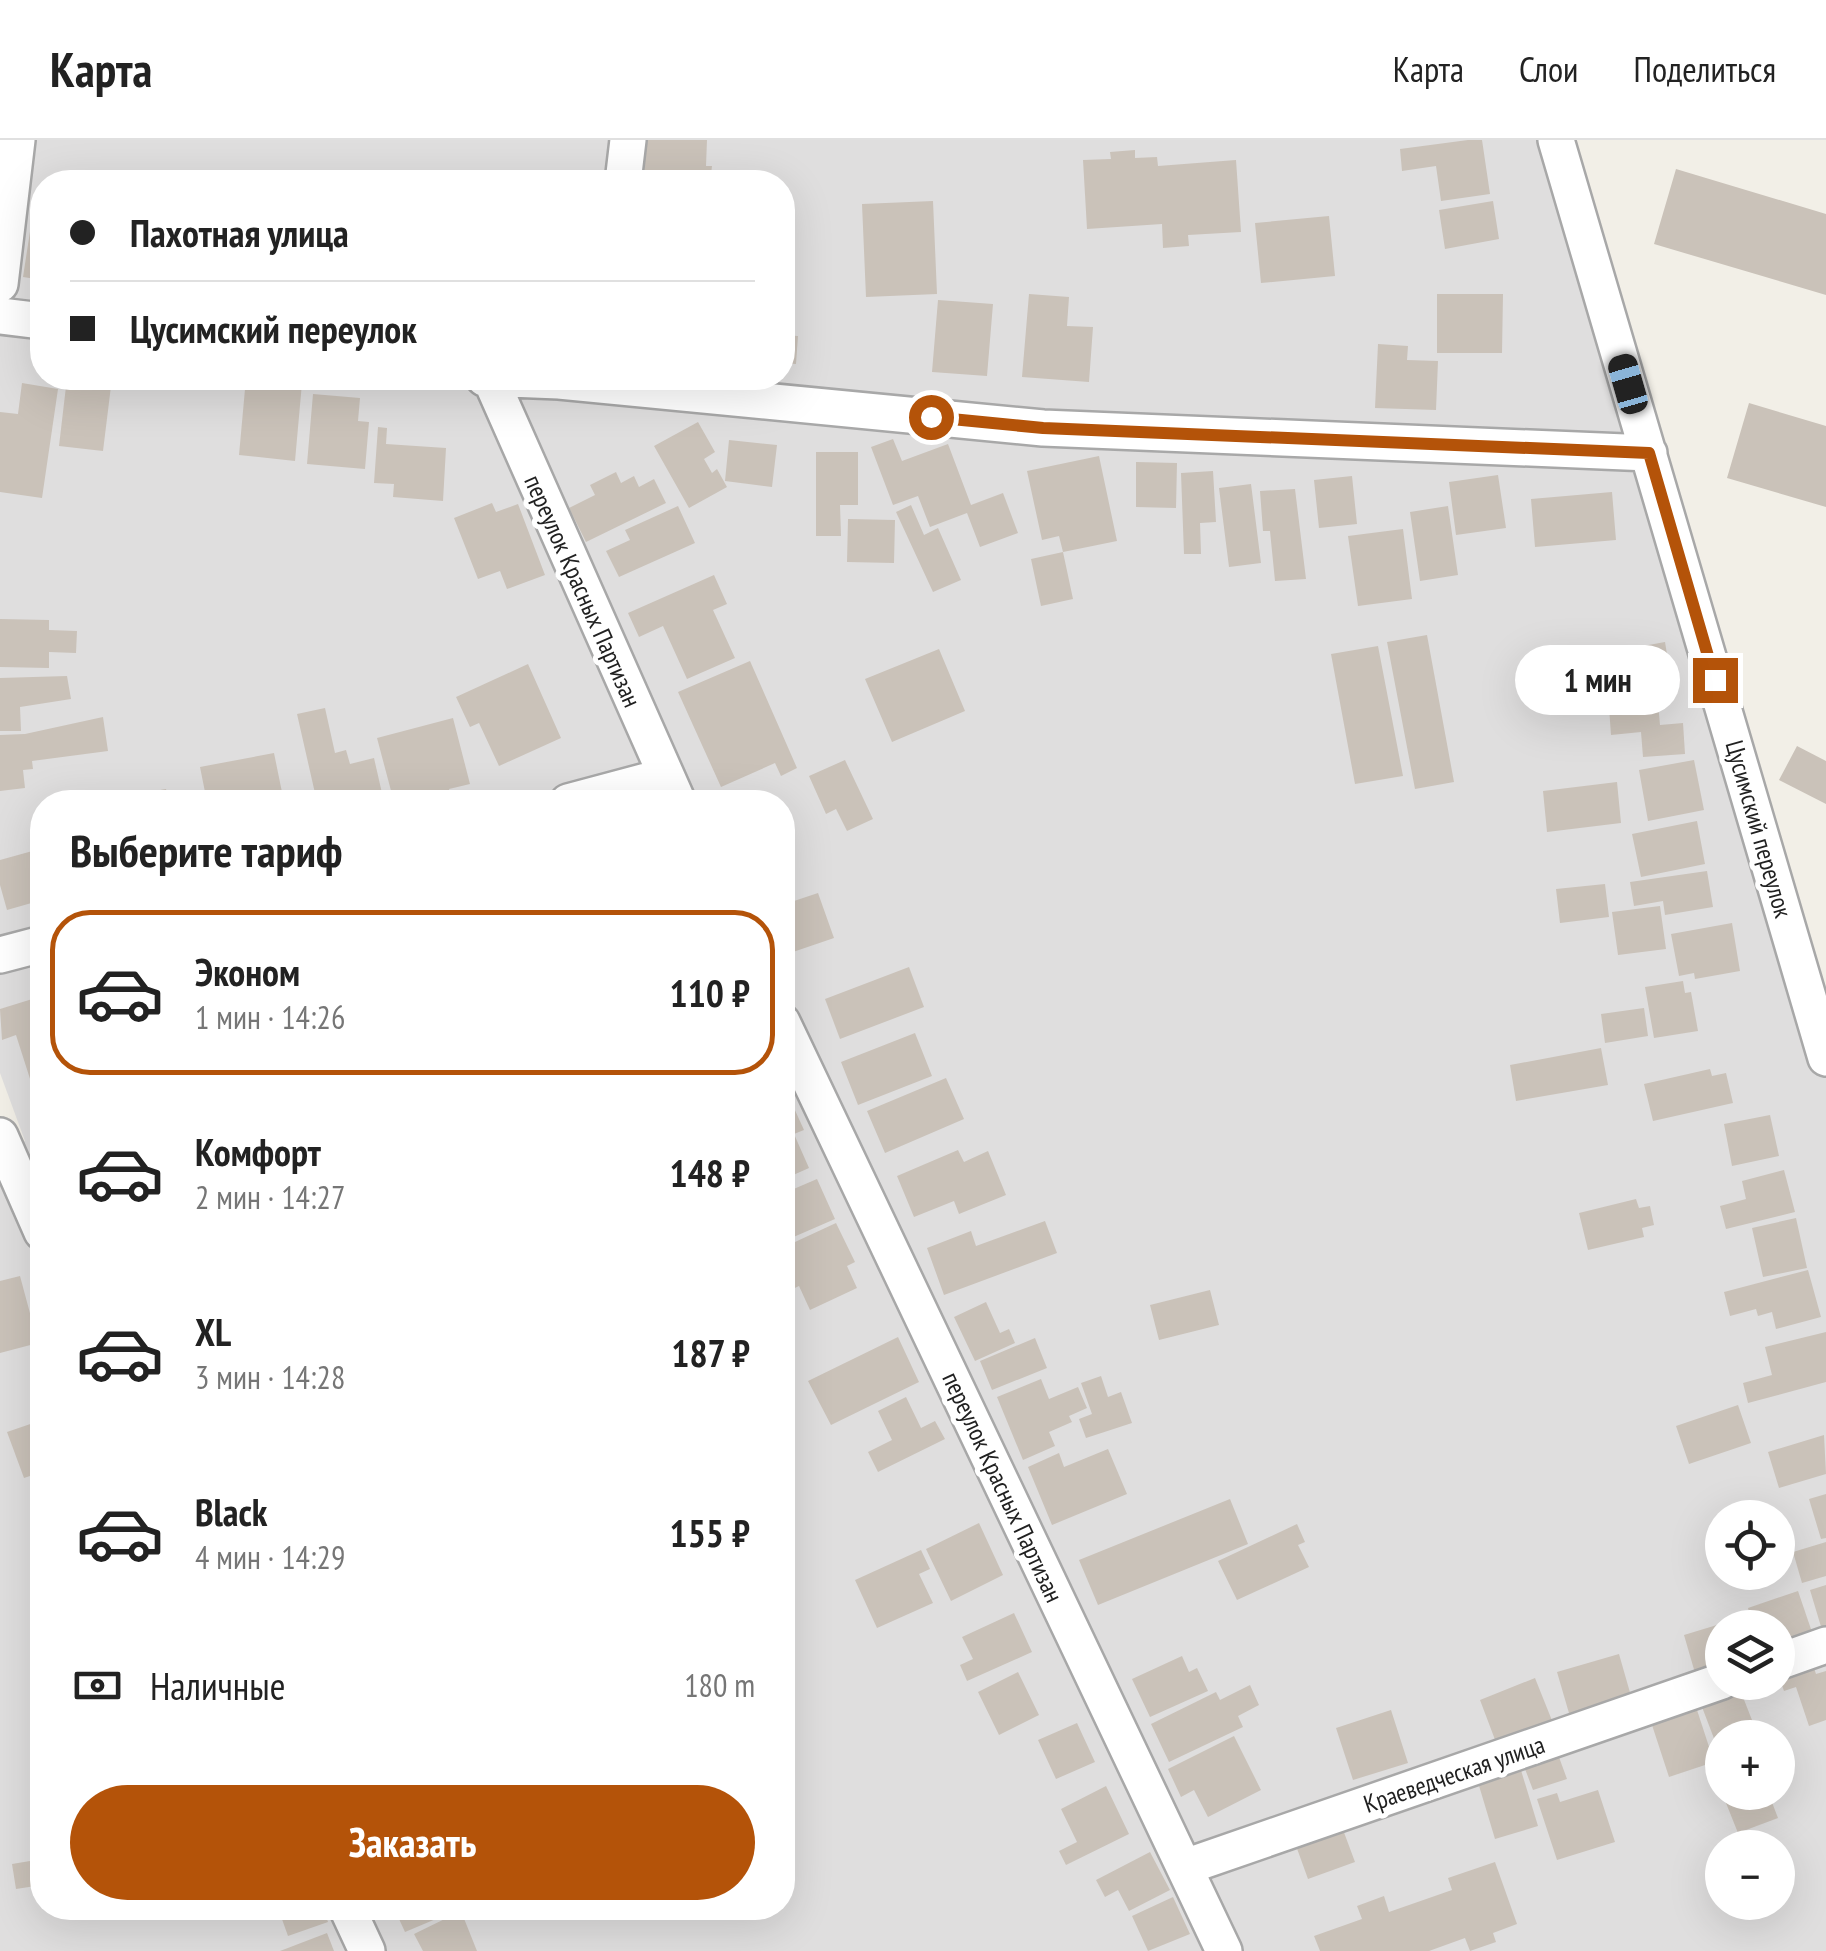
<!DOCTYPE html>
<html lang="ru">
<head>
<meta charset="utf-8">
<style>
	:root { --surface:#fff; --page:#f6f6f6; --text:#222; --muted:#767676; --line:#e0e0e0; --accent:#b45309 }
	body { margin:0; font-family:"PT Sans Narrow",sans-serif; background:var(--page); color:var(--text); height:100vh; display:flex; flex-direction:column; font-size:38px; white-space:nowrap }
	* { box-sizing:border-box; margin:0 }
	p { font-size:32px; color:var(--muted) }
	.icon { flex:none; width:55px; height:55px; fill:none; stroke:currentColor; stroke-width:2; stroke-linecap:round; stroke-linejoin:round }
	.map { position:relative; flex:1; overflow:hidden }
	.details { position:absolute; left:30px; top:650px; width:765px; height:1130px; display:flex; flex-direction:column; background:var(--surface); border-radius:40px; box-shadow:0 10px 40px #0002 }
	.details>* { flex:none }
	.banner { position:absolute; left:30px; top:30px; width:765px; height:220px; border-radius:40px; box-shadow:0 10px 40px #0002; display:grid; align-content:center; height:220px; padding:0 40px; background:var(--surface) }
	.fabs { position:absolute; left:1705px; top:1360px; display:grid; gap:20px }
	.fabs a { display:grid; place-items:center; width:90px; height:90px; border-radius:50%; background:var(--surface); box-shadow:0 10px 40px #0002; font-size:50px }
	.end { position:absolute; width:45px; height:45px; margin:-22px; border:12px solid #b45309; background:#fff; box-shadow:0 0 0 5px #fff }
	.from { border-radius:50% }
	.bubble { position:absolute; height:70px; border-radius:35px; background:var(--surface); box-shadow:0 10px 40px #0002; font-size:32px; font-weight:700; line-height:70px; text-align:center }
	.car { position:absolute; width:30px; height:60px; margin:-30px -15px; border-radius:12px; box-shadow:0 0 8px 2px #0007; background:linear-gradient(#222 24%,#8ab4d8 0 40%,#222 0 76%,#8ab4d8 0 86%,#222 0) }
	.banner b { display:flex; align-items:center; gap:35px; height:95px; font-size:38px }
	.banner b+b { border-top:2px solid var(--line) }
	.banner i { width:25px; height:25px; background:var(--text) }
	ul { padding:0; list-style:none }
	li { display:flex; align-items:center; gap:30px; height:165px; margin:0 20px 15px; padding:0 20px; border:5px solid transparent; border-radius:40px }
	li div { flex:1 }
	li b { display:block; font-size:38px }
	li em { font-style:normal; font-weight:700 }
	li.selected { border-color:var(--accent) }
	li>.icon { width:90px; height:90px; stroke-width:1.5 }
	h2 { padding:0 40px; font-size:45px; line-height:120px }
	.pay { display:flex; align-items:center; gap:25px; height:110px; padding:0 40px; font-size:38px }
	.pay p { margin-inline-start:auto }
	.button { display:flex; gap:20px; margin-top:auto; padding:20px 40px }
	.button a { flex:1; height:115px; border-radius:60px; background:var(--accent); color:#fff; font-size:40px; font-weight:700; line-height:115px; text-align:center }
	header { display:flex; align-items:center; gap:60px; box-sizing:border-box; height:140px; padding:0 50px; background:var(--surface); border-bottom:2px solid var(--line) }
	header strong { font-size:48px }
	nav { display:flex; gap:55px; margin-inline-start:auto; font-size:35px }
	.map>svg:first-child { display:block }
	.residential { fill:#dfdede; fill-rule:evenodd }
	.building { fill:#cac2b9 }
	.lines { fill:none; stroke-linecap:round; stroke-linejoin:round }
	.street-casing { stroke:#a8a8a8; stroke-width:40 }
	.street { stroke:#fff; stroke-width:35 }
	.route { stroke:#b45309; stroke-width:12 }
	.labels { text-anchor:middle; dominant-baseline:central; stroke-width:10; stroke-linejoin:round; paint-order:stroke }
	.street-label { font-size:25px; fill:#212121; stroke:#fff }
</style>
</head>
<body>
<header>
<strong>Карта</strong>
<nav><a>Карта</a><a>Слои</a><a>Поделиться</a></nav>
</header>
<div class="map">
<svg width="1826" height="1811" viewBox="0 0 1826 1811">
	<rect width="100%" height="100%" fill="#f2efe7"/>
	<path class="residential" d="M12,0H1565L1826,910V1811H0V1014L25,1001L0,933V95ZM42,42H782V238H42ZM42,662H782V1768H42ZM1722,1378H1778V1432H1722ZM1722,1488H1778V1542H1722ZM1722,1598H1778V1652H1722ZM1722,1708H1778V1762H1722Z"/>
	<path class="building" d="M640,0H707L706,26H712L710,42H637Z
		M1468,0H1482L1490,54L1441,61L1436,26L1402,31L1400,9Z
		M1135,10V18L1157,17L1158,26L1236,20L1241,92L1188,95L1189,106L1163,108L1162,84L1087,89L1083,20L1111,19L1110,12Z
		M1676,29L1826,74V155L1654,104Z
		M933,61L937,154L866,157L862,64Z
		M1493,61L1499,99L1445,109L1439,70Z
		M1329,76L1335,136L1261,143L1255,83Z
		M31,85L42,87V140L23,137Z
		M1029,154L1069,157L1067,186L1093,187L1089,242L1022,237Z
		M1437,154H1503L1502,213H1437Z
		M938,160L993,164L987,236L932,232Z
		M782,195L798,196L796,224L782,223Z
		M1378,204L1408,206L1407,220L1438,221L1436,270L1375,268Z
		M67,238H112L103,311L59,306Z
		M246,238L302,243L295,321L239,315Z
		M22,243L58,249L42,358L0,352V272L18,274Z
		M313,254L360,258L358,281L369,282L365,329L307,324Z
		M1749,263L1826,286V367L1727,338Z
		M698,282L715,312L704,319L712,333L717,329L727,347L689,368L654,306Z
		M378,287L387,288L386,304L446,308L443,361L393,357L394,344L374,343Z
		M893,299L902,321L948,304L971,365L1003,353L1018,393L980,407L967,373L930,387L918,356L893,365L871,307Z
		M729,300L777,305L772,347L725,341Z
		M816,312H858V365H840L841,396H816Z
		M1099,316L1117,401L1063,412L1059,396L1042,400L1027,331Z
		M1136,322L1177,323L1176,368L1136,367Z
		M1213,331L1216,382L1200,383L1201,414H1184L1181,333Z
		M616,332L621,343L634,336L639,347L654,339L666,363L586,402L569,368L595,355L590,345Z
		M1498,335L1506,388L1456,395L1449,342Z
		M1352,336L1357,384L1319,388L1314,340Z
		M1251,344L1261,423L1229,427L1219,348Z
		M1295,349L1306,439L1275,441L1270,391H1263L1260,351Z
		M1612,352L1616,400L1535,407L1531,359Z
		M492,363L496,372L518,364L545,435L507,449L500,431L478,439L454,378Z
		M911,365L924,395L938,388L961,440L933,452L896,372Z
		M678,366L695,403L619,437L606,411L630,400L625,390Z
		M1448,366L1458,435L1420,441L1410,372Z
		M848,379L895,380L894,423L847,422Z
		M1403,389L1412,459L1358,466L1348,396Z
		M1063,412L1073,459L1041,466L1031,419Z
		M714,435L727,464L713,470L735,518L687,539L663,486L639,497L628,473Z
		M0,479L49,480V490L77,491L76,513L49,512V528L0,527Z
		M1427,495L1454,642L1415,649L1387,502Z
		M1665,502L1671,538L1606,550L1599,514Z
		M1378,506L1403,636L1355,644L1331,514Z
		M939,509L965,571L892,602L865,539Z
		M750,521L797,628L781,636L775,623L721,647L678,552Z
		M528,524L561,598L499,626L479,583L470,587L456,557Z
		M67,536L71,559L20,567L21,591H0V538Z
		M1658,563L1660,585L1683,583L1685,614L1643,617L1641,592L1611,595L1609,567Z
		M325,568L335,613L346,610L350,624L374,618L384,662H317L297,574Z
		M103,577L108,611L32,621L33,629L23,630L25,648L0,651V595L25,594Z
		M453,578L470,644L449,649L452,662H431L430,660L394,662L377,598Z
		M1797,606L1826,621V664L1779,640Z
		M274,613L284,662H207L200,627Z
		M845,620L873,679L847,691L836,669L826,674L809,636Z
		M1694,620L1704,670L1648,681L1639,630Z
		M1617,642L1621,683L1547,692L1543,651Z
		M166,649L169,662H116L115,658Z
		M1697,681L1705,724L1641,737L1632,694Z
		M42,700V760L7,770L0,745V720L36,710L34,702Z
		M1707,731L1713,767L1665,775L1663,761L1634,766L1630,742Z
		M1605,744L1609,777L1560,783L1556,749Z
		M818,753L834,798L793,812L782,782V765Z
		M1660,766L1666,809L1618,815L1612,772Z
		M1732,783L1740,831L1695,839L1694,833L1679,836L1671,794Z
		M909,827L924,867L840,899L825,859Z
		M1683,841L1685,853L1691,852L1698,891L1654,898L1645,847Z
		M42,856V966L39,967L16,895L2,900L0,869Z
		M1644,868L1648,896L1605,903L1601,874Z
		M915,893L932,936L858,965L841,922Z
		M1601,908L1608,945L1516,961L1510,925Z
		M1710,929L1712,936L1726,933L1733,963L1653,981L1644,944Z
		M946,938L964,979L885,1013L867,971Z
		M789,957L804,990L794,994L809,1028L782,1040V960Z
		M1770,975L1779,1016L1732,1026L1724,984Z
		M958,1010L964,1022L988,1011L1006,1055L959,1074L954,1061L914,1077L897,1036Z
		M1784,1030L1795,1072L1726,1089L1720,1066L1746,1059L1742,1041Z
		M817,1039L835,1079L782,1102V1054Z
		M1636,1059L1639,1068L1650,1066L1654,1085L1642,1088L1644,1097L1588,1110L1579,1073Z
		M1796,1078L1807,1128L1763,1137L1752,1088Z
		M1045,1081L1057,1113L944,1155L927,1108L971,1091L976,1106Z
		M836,1083L855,1122L847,1126L857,1148L810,1170L799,1146L782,1154V1108Z
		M1808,1130L1821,1177L1776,1189L1772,1172L1758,1176L1756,1169L1730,1176L1724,1152Z
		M20,1136L38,1203L0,1213V1141Z
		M1210,1150L1219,1185L1159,1200L1150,1165Z
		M986,1162L1000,1193L1009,1189L1015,1203L975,1221L954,1177Z
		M1826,1192V1242L1748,1263L1743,1243L1772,1235L1765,1207Z
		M898,1197L919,1242L831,1285L808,1241Z
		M1035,1198L1047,1228L992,1250L980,1221Z
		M1101,1236L1108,1257L1121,1252L1132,1283L1086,1298L1079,1279L1092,1274L1081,1243Z
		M1041,1239L1049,1259L1078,1247L1087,1268L1069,1276L1072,1282L1049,1292L1055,1306L1023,1320L997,1257Z
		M906,1257L921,1288L935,1281L945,1299L878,1332L868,1312L892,1300L878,1271Z
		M1738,1265L1751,1303L1689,1324L1676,1286Z
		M42,1280V1332L24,1338L7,1292Z
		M1824,1295L1826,1334L1779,1348L1768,1312Z
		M1108,1309L1127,1354L1052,1385L1028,1327L1059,1313L1064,1327Z
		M1826,1354V1398L1821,1399L1809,1359Z
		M1230,1359L1248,1404L1098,1465L1079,1420Z
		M979,1383L1003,1435L951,1461L926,1409Z
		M1297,1384L1305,1402L1298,1405L1309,1427L1237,1460L1218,1421Z
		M1826,1402V1436L1802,1443L1793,1412Z
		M921,1410L930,1429L919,1434L933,1463L877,1488L855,1440Z
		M1826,1445V1500H1825L1810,1450Z
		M1798,1451L1814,1498L1778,1510V1488H1754L1748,1468Z
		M1014,1473L1032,1512L967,1541L960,1525L973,1519L962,1497Z
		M1740,1478L1743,1488H1722V1525L1695,1533L1684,1495Z
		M1619,1514L1633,1563L1571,1580L1557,1532Z
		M1182,1516L1189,1532L1197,1528L1208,1551L1150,1577L1132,1539Z
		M1812,1522L1816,1534L1826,1531V1580L1809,1586L1796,1547L1784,1551L1778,1534Z
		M1018,1532L1039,1575L999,1595L978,1552Z
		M1535,1538L1553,1583L1497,1605L1480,1560Z
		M1250,1545L1259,1565L1238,1576L1243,1587L1169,1622L1151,1584L1216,1552L1220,1560Z
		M1741,1552L1759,1598H1722V1607L1718,1609L1702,1567Z
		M1391,1570L1408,1623L1353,1640L1336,1588Z
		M1697,1570L1714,1622L1669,1637L1652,1585Z
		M1077,1583L1095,1622L1056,1639L1038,1600Z
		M1234,1596L1261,1650L1208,1677L1194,1650L1181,1657L1168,1629Z
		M1556,1609L1567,1639L1533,1650L1522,1621Z
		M1722,1618V1652H1768L1778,1678L1738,1693L1714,1633L1722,1630L1718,1619Z
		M1520,1627L1538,1686L1495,1699L1477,1639Z
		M1106,1646L1129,1694L1066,1725L1059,1711L1077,1702L1061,1669Z
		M1598,1650L1615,1702L1557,1720L1537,1659L1557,1653L1560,1662Z
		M1342,1687L1355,1722L1308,1739L1295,1703Z
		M1150,1712L1170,1750L1129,1771L1118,1750L1105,1757L1096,1740Z
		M42,1719V1745L16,1749L12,1724Z
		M1495,1722L1517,1784L1493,1793L1496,1802L1470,1811L1465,1798L1429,1811H1320L1314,1796L1362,1779L1357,1766L1384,1756L1389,1772L1452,1750L1448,1738Z
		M1173,1757L1190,1794L1148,1811L1132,1776Z
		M278,1768H323L328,1782L288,1796Z
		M394,1768H462L405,1792Z
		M461,1771L477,1811H423L414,1794Z
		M327,1793L334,1811H280Z"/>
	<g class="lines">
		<g class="street-casing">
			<path id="street" d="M1556,0L1826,918
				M623,42L628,0
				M0,144L17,0
				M0,176L42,181
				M484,238L559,241L1043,288L1649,313
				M490,238L678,662
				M568,662L665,636
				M0,815L42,804
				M782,882L1224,1811
				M0,996L42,1092
				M1778,1522L1826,1505
				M1185,1727L1722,1541
				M347,1768L367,1811"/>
		</g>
		<use href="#street" class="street"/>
	</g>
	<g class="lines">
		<path class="route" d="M931,277L1043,288L1649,313L1715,540"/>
	</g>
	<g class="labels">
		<g class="street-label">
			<text transform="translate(583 451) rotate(66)">переулок Красных Партизан</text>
			<text transform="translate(1759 689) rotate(74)">Цусимский переулок</text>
			<text transform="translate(1003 1347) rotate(65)">переулок Красных Партизан</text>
			<text transform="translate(1454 1634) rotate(-19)">Краеведческая улица</text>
		</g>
	</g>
</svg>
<div class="fabs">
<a><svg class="icon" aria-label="locate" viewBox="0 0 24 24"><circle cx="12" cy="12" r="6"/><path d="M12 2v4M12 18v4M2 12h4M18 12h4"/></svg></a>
<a><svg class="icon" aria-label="layers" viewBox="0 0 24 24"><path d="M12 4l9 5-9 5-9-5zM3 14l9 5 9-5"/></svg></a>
<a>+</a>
<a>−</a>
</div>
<i class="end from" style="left:931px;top:277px"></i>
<i class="end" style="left:1715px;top:540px"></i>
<div class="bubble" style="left:1515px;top:505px;width:165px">1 мин</div>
<i class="car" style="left:1628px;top:244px;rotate:344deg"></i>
<div class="banner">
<b><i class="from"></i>Пахотная улица</b>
<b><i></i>Цусимский переулок</b>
</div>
<section class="details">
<h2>Выберите тариф</h2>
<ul>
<li class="selected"><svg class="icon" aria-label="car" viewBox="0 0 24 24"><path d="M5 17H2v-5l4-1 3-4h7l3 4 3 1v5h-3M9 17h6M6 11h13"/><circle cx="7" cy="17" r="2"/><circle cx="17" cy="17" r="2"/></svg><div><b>Эконом</b><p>1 мин · 14:26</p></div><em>110 ₽</em></li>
<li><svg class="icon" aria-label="car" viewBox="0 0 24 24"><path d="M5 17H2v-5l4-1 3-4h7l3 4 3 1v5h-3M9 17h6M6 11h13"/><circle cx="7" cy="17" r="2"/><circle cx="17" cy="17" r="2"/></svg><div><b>Комфорт</b><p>2 мин · 14:27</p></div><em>148 ₽</em></li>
<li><svg class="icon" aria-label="car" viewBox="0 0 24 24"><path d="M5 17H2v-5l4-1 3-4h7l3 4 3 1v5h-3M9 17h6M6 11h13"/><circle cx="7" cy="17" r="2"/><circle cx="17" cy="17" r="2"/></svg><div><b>XL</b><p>3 мин · 14:28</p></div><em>187 ₽</em></li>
<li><svg class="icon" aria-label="car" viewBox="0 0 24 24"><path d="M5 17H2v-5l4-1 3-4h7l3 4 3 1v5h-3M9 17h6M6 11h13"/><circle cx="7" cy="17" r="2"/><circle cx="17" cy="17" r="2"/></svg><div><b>Black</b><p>4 мин · 14:29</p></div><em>155 ₽</em></li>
</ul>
<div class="pay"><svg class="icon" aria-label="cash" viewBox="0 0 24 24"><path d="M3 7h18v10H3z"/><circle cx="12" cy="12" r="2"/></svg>Наличные<p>180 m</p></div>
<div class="button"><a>Заказать</a></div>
</section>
</div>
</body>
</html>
